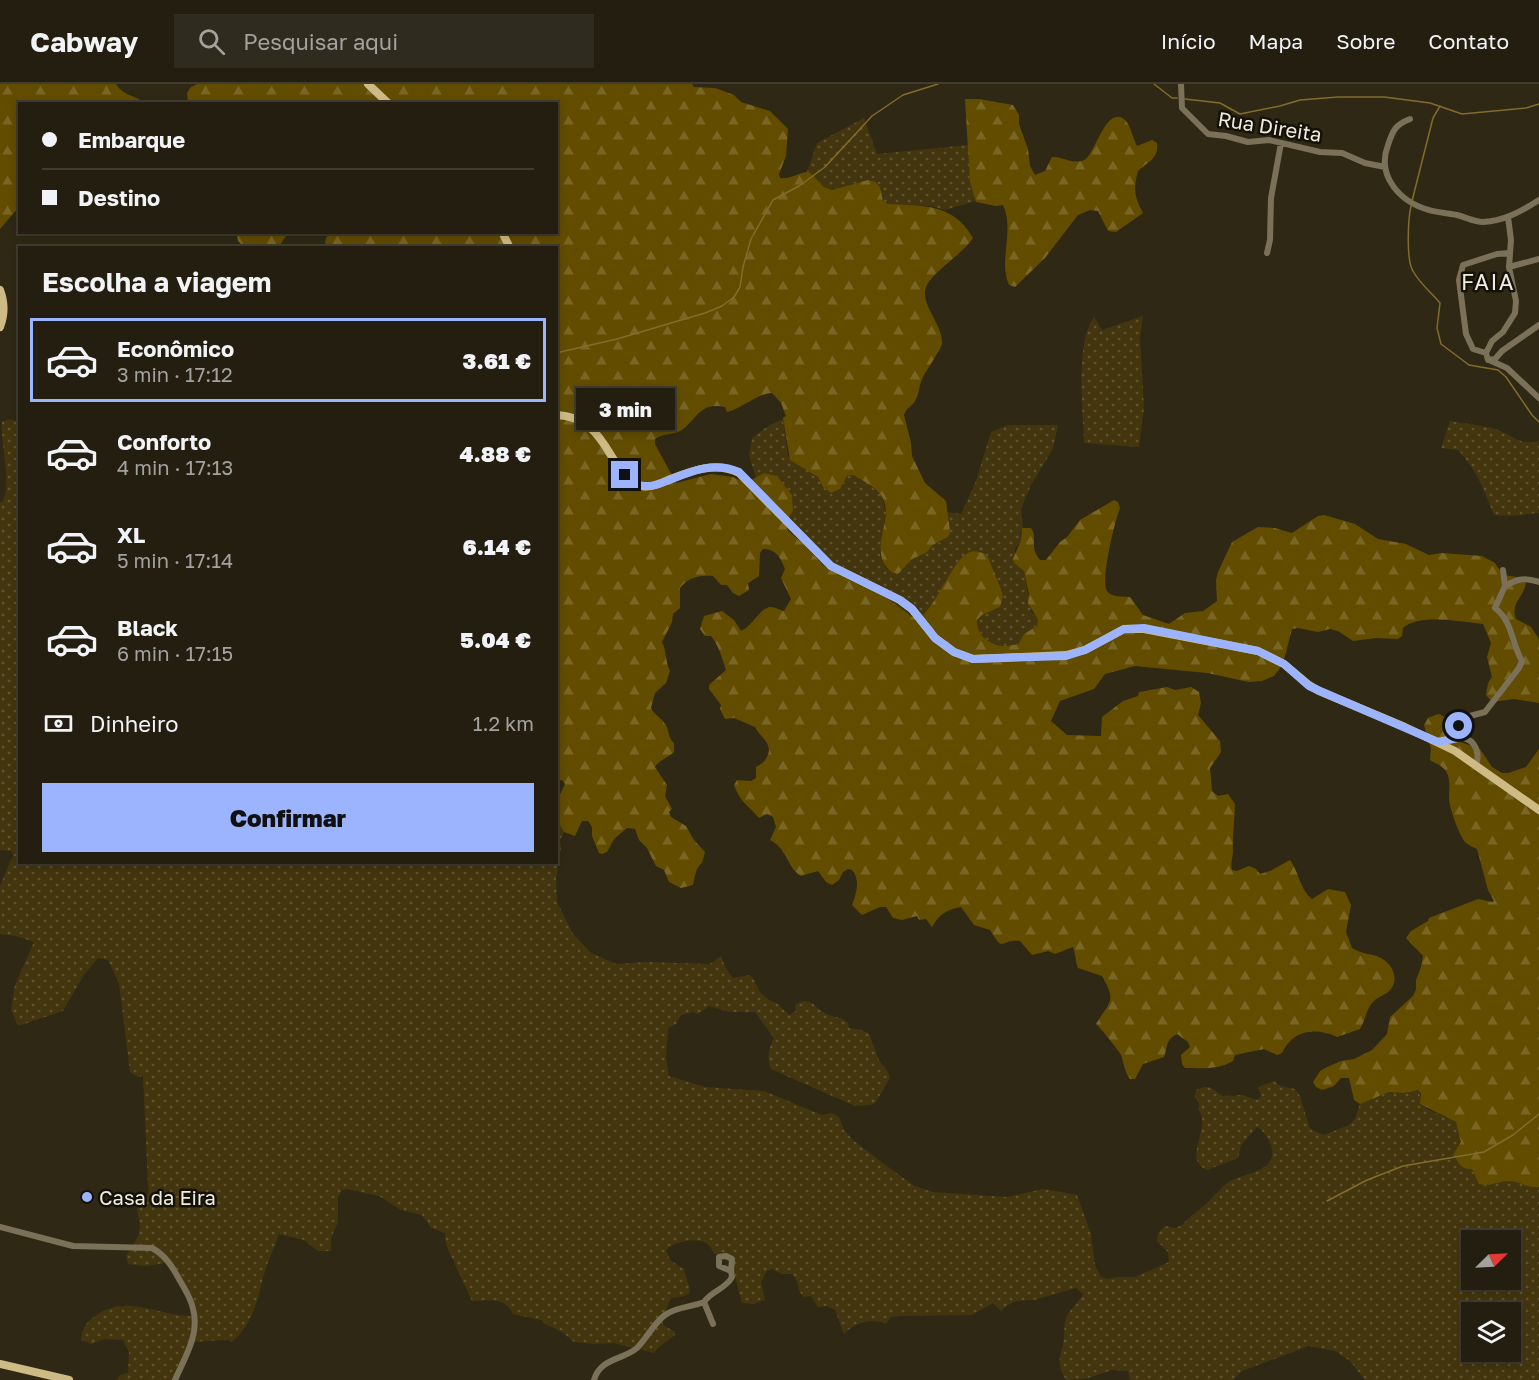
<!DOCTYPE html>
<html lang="pt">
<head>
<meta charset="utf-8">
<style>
	:root { --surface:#231e10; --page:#2f2b1e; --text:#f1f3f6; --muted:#a3a29f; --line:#403c30; --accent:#9cb4fd }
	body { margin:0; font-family:"Golos Text",sans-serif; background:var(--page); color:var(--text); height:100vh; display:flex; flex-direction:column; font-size:22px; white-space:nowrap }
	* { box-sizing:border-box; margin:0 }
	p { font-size:20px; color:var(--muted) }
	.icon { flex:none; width:33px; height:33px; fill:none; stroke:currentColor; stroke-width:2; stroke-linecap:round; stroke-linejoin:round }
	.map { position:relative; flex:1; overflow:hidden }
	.sheet { position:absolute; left:18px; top:162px; width:540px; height:618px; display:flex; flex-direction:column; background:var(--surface); border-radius:0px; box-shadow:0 3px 9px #0003,0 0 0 2px var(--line) }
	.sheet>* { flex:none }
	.banner { position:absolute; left:18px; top:18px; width:540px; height:132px; border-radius:0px; box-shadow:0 3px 9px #0003,0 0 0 2px var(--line); display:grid; align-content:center; height:132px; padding:0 24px; background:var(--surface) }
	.needle { width:39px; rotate:66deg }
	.tools { position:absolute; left:1461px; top:1146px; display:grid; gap:12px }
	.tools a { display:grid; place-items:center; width:60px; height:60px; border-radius:0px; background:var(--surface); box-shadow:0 3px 9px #0003,0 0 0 2px var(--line); font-size:30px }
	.end { position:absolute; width:27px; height:27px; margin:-14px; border:8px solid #9cb4fd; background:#111; box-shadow:0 0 0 3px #111 }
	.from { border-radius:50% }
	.bubble { position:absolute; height:42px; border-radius:0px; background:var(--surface); box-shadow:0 3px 9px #0003,0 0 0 2px var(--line); font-size:20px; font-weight:800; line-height:42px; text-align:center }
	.banner b { display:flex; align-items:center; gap:21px; height:57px; font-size:22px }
	.banner b+b { border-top:2px solid var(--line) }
	.banner i { width:15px; height:15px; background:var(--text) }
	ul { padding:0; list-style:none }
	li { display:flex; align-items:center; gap:18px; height:84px; margin:0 12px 9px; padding:0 12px; border:3px solid transparent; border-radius:0px }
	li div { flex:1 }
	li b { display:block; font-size:22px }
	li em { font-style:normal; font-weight:800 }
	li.selected { border-color:var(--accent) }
	li>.icon { width:54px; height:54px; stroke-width:1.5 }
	h2 { padding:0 24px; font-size:27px; line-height:72px }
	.pay { display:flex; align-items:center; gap:15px; height:66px; padding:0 24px; font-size:22px }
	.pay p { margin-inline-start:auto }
	.primary-button { display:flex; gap:12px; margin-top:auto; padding:12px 24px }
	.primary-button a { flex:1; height:69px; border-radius:0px; background:var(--accent); color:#111; font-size:24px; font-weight:800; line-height:69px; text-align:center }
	header { display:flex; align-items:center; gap:36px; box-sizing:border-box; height:84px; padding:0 30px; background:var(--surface); border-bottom:2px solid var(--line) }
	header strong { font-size:28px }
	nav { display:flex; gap:33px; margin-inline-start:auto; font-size:21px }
	.search { width:420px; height:54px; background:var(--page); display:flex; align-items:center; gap:15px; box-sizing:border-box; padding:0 21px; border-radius:0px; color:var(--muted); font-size:22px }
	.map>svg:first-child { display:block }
	.grass { fill:url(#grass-dots); fill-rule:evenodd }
	.forest { fill:url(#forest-firs) }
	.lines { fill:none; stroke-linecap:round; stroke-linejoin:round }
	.stream { stroke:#836c2c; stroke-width:1.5 }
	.minor { stroke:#7b7158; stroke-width:6 }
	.major { stroke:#ceba84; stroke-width:8 }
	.route { stroke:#9cb4fd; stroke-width:8 }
	.poi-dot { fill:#9cb4fd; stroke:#141109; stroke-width:2 }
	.labels { text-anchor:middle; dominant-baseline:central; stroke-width:5; stroke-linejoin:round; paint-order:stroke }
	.street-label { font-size:20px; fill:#f1ece1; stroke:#141109 }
	.poi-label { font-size:20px; fill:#f1ece1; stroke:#141109; text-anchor:start }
	.quarter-label { font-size:22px; letter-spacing:1.5px; fill:#f1ece1; stroke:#141109 }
</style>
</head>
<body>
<header>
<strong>Cabway</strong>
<div class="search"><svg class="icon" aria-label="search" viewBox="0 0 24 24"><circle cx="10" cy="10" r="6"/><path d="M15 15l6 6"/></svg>Pesquisar aqui</div>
<nav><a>Início</a><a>Mapa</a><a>Sobre</a><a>Contato</a></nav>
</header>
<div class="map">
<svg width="1539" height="1296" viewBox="0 0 1539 1296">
	<defs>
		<pattern id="grass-dots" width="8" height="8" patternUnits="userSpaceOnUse" patternTransform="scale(1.5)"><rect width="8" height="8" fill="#43360f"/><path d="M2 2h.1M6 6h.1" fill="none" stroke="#5f5332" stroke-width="1.8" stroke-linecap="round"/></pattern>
		<pattern id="forest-firs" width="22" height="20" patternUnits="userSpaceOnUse" patternTransform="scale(1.5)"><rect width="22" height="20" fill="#624c00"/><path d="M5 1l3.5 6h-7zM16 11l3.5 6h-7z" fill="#796625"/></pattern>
	</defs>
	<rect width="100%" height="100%" fill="#2f2815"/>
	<path class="grass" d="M864,34L877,70L968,61L970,98L976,117L945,126L931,122L888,120L883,117L882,110L868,96L832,106L824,103L807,88L817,59Z
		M1143,232L1140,254L1144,324L1139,363L1084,359C1083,326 1075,259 1094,233L1102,246Z
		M9,335L20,338V778H556L557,735L564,748L560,756L561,763L556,795L557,818L573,850L591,869L616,880L646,878L710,880L721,872L725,883L733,894L750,891L753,894L760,908L769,916L778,920L789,931L796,927L795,921C811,911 814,924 826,930C834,934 841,932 848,939L849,944L862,946L869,950L879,976L888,988L890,994L876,1018L872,1021L855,1022L771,985C766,974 769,964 774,954L755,928H729L709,922L698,930L693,928L681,931L676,940L668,944L666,974L669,992L705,1003L764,1007L822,1031L832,1029L839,1033L844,1046L853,1056L884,1080L913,1101L932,1108L1007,1113L1043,1105L1077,1111L1091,1150L1095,1181L1101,1193L1107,1195L1117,1193H1135L1169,1178L1168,1168L1157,1157L1158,1149L1165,1142L1175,1144L1182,1141C1190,1132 1199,1127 1207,1119C1214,1112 1220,1105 1227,1099C1243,1088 1280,1089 1271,1061C1268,1054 1263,1046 1257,1043L1241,1061L1238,1074L1207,1086C1181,1075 1213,1043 1198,1025C1201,1020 1199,1017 1194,1013L1196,1006L1204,1003H1209L1223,1012L1243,1011L1257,1016L1261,1012L1258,1003L1274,997L1280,1002L1295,1005L1300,1012L1309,1042L1312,1046L1324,1051L1349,1041L1355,1035L1360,1020L1389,1008L1404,1009L1418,1006L1425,1024L1456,1038L1461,1058L1454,1070L1472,1084L1479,1100C1491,1101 1499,1097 1509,1097C1521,1097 1528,1105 1539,1103V1296H1365L1350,1277L1335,1267L1309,1262L1242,1287L1233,1296H1130L1128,1287L1112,1286L1085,1295L1066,1296C1054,1275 1062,1273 1064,1254C1065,1246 1063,1238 1068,1230C1072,1223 1079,1218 1083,1210L1076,1204L1034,1216L1016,1217L1006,1222L1001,1227L993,1219L972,1231L898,1232L891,1233L886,1240C872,1233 854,1239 844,1250L835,1226L826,1222L818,1223L811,1212L804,1213C796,1207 800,1197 792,1190H781L772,1185L767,1187L761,1198L765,1216L754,1220L742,1219L734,1189V1176C729,1174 720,1174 715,1170C712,1167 711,1162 706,1159C696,1153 674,1157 666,1166L670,1176L684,1185L690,1207L689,1210C674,1217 672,1207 666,1226C664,1232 662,1234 663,1241L675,1248V1251L658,1264L654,1269L614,1259L595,1260L574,1258L562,1248L545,1240L541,1236L513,1230C504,1212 488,1217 472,1217L446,1161L445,1149L431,1144L422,1131L401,1126L379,1112L347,1105L342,1106L338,1113V1138L331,1154V1167H318L304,1156L279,1150C274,1164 267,1179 263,1194C257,1219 252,1240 232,1258L227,1256L191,1258L186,1264L174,1296H117L120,1291L128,1289L129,1268L123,1256L104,1255L92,1260L81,1256C82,1246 85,1239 94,1233C127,1208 157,1233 193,1232L195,1221L171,1178L146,1182L128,1180L126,1172C145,1146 140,1145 135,1114H140L148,1110L149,1105L148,1101L143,992L138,993L130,988L119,899L108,876L98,874L83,892L63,927L18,942L11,926L15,901L34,858L16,852L0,850V802L13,771L11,767L0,766V418H2C13,401 0,360 2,338ZM1472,1156H1510V1196H1472ZM1472,1228H1510V1268H1472Z
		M783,335L788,372L818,393L823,403L831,409L840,405L847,392L853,391L866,398L881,411L883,416L886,428L880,471L886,484L898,489L912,475L926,469L933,461L940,458L950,447L947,428L961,430L976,397L991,348L1008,341H1058L1053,365L1031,401L1021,425L1023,444L1020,449L1021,456L1015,465V480L1024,487L1031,527L1038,536L1037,542L1024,550L1018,561C1013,560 1009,562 1003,562C989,561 976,550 977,536L982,531L1000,523L1003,513L1001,505L987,472L982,469H967C948,488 941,516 920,534L912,533L878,507L859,500L824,482L805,461L788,447L785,438L793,427L792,411L777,392L764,389L756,394L749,371L752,354L768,342Z
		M1450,337C1464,340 1485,341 1498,346C1514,352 1520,362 1539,357V429L1511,432L1494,431C1483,404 1478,388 1458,366L1441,364Z"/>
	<path class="forest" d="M0,0H116C123,12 135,11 145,19L20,20L19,123L0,145Z
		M197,0H692L694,3L715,4L734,11L741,18L770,27L788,45L786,72L779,90L780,94C791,96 798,88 809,88L824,103L832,106L868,96L875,98L880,103L883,117L888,120C924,122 953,119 973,154C962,171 932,188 926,203C919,219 944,242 942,260C941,265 926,287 922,295C919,302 919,311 915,317C911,323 906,324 904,331L911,359L912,372L925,399L946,417L950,447L949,452L933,461L926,469L912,475L899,489H893C863,467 899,433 880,410C872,401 862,396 853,391L847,392L840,405L831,409L823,403L818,393L790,376L783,334L786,332L781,319L772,309C756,310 743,324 727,328L725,323C700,318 698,334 682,346C674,351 663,349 655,355V360L676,399L711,390L733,393L746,399L764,389L777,392L792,411L793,427L785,438L788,447L805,461L824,482L859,500L878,507L912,533L920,534C938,519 953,476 968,469C975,466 981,468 987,471L1001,505L1003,513L1000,523L982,531L977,536C976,550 989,561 1003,562C1009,562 1013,560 1018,561L1024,550L1037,542L1038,536L1028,519L1029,510L1024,487L1015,480L1013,475L1021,456L1022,444H1031C1036,452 1033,454 1034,462C1034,467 1037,472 1040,476H1046L1060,458L1067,453L1080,436L1114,416L1118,418L1120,424C1115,436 1100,498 1107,507C1112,514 1123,512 1130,513L1143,531L1169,540L1185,529L1203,527L1217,517L1216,496L1218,488L1232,458L1258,443L1275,444L1292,449L1318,432L1324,431L1355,440L1378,455L1406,460L1429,471L1442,469L1482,472L1495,479L1503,491L1517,493L1526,499C1524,513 1510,519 1516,535L1531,543L1539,555V619L1514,615L1492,618L1486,611L1488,599L1492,593L1487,573L1491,559L1483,540C1462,538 1419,529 1403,544L1402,552L1398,555L1376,554L1353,557L1338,547L1330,545L1318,548L1298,544L1292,545L1283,580L1274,592L1262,597L1249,598L1207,589L1135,582L1105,590L1094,605L1060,617L1051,637L1067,651L1101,652L1102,633L1123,617L1138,612L1139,608L1167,603L1175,606L1191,603L1199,608L1201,619L1198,631L1220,657L1221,668L1210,684L1212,707L1218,712L1228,710L1235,720C1235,736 1232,751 1233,767C1233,774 1230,779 1232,786L1237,787L1249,782L1256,785L1260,790L1270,787L1290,776C1299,788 1300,806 1312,815L1328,805L1345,808L1351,821L1346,848L1352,864C1363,871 1370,869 1379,873C1393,879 1401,897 1388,908C1383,912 1377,913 1372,919C1366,926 1365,937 1360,945L1337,953C1315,943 1293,946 1282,969L1277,971L1264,965L1235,971L1233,977C1218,986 1202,984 1185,984L1182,980L1181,971L1190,963L1188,958L1177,950C1165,956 1168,963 1164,973L1143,980L1135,995H1130C1124,987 1124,979 1121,971C1119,967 1099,942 1096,940C1110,917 1117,918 1102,892L1078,884C1075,877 1076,871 1073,863L1055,870L1048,867L1032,871L1020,857C999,854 1005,871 990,846L974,841L961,823C948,825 939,830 932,843L926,835L919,836L917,832L902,836L893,834L886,823H880L862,831L852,821C856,810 861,796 852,786L848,785L843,788L839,796L832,801L826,798L818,787L801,792C786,783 790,767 770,756L776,743L773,733L767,730L759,734C748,721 740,718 734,701L737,696L751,697L756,694V683C762,680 764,678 767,673C774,659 760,654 755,643L734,634L725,635L720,625L721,621L709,605V601L726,586C722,574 719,562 711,552H705L700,545L704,532L722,527L734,536L741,547C754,541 760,523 771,523C776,523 779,526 784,527L791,515L781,494L785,485C781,474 775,464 763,465L760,469L759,492L748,499L749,506L739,512L733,509L727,501H721L713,492C699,491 689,493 680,504V524L673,530L672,538L662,558C667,568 665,577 670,587L666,599L655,609L651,624C654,631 661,633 665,640C670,646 667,653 674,659V668C668,674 659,676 655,683L667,701L665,712L672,725L669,728L671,733L686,742L694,756L705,768L702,779C695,784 695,793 693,801L681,804L669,798L664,786L656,782L647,764L639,756L635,745L627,744L614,755L607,768L602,770L599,769L592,752V743L588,737H582L575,752L564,748L556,735L557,717L565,700L562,696L556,697V164H326L325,157L329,148H556V20H188L187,9L191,3Z
		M965,15H979L1013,21L1019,31V40L1028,65L1030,82L1035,91L1045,87L1052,73C1063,72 1072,81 1084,76C1095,72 1106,19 1125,36C1131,42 1133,55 1137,62L1152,56L1157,59C1159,75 1147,78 1138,87C1133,105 1134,112 1143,129L1116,148L1108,147L1098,127L1090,126L1078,131L1045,174L1015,203L1009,201C998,176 1015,147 1003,121L996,122L976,118L970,98Z
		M242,149V148L288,149L278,164L244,163L238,157L237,152Z
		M1438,630C1451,634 1452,644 1455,656L1480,665L1492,683L1502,689H1508L1526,683L1539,665V1103C1528,1105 1520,1097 1509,1097C1499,1097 1490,1103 1479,1100L1472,1085C1461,1086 1457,1078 1454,1069L1461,1058L1456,1038L1420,1020L1421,1010L1418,1006L1404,1009L1389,1008L1360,1020L1354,1016L1349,994H1341L1334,1002L1322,1006L1316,1003L1313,998L1320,987L1327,983L1341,977L1354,975L1372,966L1387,950L1390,933L1413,912L1416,905V896L1421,883L1423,872L1406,854L1411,847L1428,837L1429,834L1478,815L1492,818L1494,817L1488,806L1477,765C1473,763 1468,761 1465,758C1459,751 1449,723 1449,714C1449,703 1452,691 1442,683C1439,680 1434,679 1430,676L1431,665L1424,641L1428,634Z"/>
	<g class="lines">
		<path class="stream" d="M1154,0L1172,14H1177
			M1185,15L1220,19L1240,30L1280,22L1300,16L1338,13H1384L1430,19L1462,30L1526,24L1539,20
			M1412,117L1433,34L1440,22
			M1411,122C1408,135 1406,176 1413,187C1420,200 1431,208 1440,219L1437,244L1441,260L1469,281L1498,286L1506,293L1532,331L1539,338
			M556,269L617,255L705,229L722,222L734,213L740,203L743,183L751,155L773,116L799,102L825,83L872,32L903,11L938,0
			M1327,1117L1367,1096L1403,1082L1484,1068L1513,1051L1539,1030"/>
		<path class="minor" d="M1181,0L1182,24L1208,50L1226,52L1248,58L1269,56L1320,68L1342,69L1365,79L1385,83
			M1410,35C1395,41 1393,46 1388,61C1376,92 1400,118 1429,126C1438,129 1448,129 1457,131C1465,133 1475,138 1483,138C1504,137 1522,127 1539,116
			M1508,133L1511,156L1509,183L1516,217L1515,229L1503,248L1492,257L1486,269L1488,276L1495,275L1502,267L1539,241
			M1267,169L1270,156L1271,114L1281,59
			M1509,183L1539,175
			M1486,269L1473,265L1466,250L1459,196L1463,181L1497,170L1510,169
			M1489,276L1507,284L1539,314
			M1505,502C1517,495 1525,493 1539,498
			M1458,654L1459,642L1466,633L1485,628L1519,584L1522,577C1511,558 1513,538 1495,524L1505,502L1503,486
			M1438,659C1445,657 1456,652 1463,654C1476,656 1480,670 1476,681
			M0,1143L73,1162L152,1164C165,1171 172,1182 179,1195C184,1204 191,1214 193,1225C200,1250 185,1273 175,1296
			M704,1218L713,1240
			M594,1296C600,1274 623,1276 637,1264C647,1254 654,1239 665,1231C676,1223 692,1223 704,1218C711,1207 726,1205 732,1193L731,1187L732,1175L726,1172L719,1173V1182L731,1187"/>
		<path class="major" d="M368,0L389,20
			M502,148L510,164
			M0,206C5,219 5,230 0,243
			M556,331C611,333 607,393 642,402C651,404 660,400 668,396C691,387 715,377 739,389L831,482L900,516L912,525L935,554L954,568L973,575L1066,571L1085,566L1124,545H1144L1258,567L1284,580L1309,601L1319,607L1405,643L1455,667L1539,726
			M0,1280L69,1296"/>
	</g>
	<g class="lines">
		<path class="route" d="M625,391C631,397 636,402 645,402C653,403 660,399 667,397C691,387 715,377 739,388L831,482L900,516L912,525L935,554L954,568L973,575L1066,572L1085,566L1124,545L1144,544L1258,567L1284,580L1309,602L1320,607L1438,658L1458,654L1459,642"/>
	</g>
	<circle class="poi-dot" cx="87" cy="1113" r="6"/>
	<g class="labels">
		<g class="street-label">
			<text transform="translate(1270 42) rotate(9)">Rua Direita</text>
		</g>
		<g class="poi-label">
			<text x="99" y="1113">Casa da Eira</text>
		</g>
		<g class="quarter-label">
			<text x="1488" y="197">FAIA</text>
		</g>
	</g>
</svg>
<div class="tools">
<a><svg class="needle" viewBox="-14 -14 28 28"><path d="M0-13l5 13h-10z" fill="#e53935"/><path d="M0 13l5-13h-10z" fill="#a3a29f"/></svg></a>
<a><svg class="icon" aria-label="layers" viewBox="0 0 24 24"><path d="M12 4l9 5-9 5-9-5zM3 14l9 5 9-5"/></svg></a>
</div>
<i class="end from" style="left:1459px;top:642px"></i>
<i class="end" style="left:625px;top:391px"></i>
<div class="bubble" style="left:576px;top:304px;width:99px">3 min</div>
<div class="banner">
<b><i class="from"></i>Embarque</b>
<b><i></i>Destino</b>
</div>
<section class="sheet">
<h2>Escolha a viagem</h2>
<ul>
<li class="selected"><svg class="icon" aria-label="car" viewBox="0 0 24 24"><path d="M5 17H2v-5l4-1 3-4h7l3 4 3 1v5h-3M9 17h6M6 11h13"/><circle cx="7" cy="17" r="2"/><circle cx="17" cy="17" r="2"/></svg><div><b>Econômico</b><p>3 min · 17:12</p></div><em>3.61 €</em></li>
<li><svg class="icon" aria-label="car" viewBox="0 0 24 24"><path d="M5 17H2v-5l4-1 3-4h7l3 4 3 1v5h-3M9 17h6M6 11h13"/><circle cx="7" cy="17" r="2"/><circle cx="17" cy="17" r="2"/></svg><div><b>Conforto</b><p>4 min · 17:13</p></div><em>4.88 €</em></li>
<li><svg class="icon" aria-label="car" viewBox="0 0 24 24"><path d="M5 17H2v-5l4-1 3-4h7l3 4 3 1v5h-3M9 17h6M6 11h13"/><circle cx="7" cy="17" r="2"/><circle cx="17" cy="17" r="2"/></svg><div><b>XL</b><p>5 min · 17:14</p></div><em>6.14 €</em></li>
<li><svg class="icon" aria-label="car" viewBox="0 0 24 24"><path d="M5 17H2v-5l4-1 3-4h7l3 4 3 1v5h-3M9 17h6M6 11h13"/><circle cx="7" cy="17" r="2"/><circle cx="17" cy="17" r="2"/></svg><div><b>Black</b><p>6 min · 17:15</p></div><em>5.04 €</em></li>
</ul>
<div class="pay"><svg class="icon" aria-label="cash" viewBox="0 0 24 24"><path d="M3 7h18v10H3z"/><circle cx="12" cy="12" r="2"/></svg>Dinheiro<p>1.2 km</p></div>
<div class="primary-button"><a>Confirmar</a></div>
</section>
</div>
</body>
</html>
